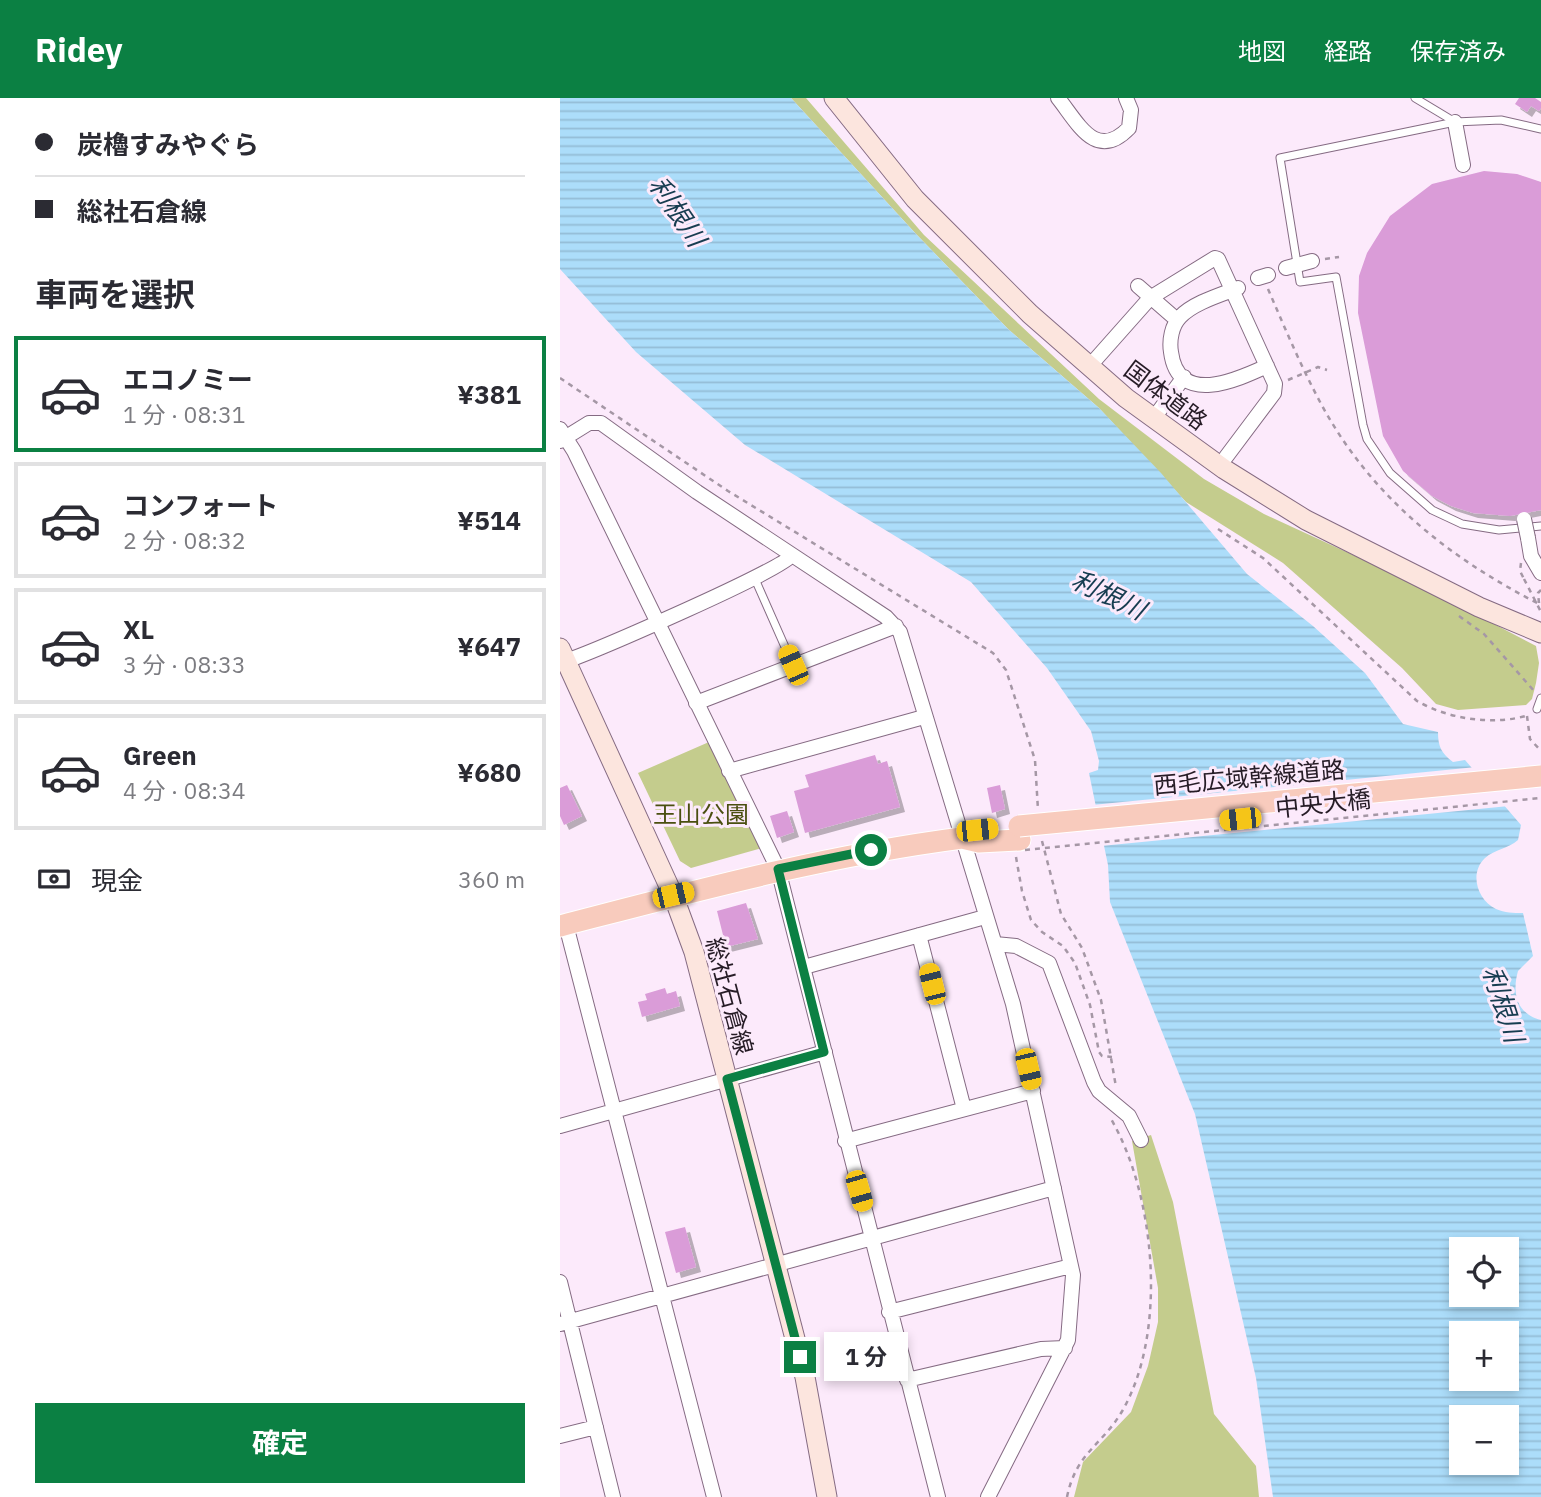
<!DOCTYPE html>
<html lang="ja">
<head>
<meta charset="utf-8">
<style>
	:root { --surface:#fff; --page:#f2f2f3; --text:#2b2b33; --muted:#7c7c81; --line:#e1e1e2; --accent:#0b8043 }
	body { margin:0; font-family:"IBM Plex Sans","Noto Sans JP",sans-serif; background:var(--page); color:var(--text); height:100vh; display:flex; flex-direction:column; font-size:26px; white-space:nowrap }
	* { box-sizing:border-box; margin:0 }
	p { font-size:23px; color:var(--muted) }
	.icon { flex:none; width:38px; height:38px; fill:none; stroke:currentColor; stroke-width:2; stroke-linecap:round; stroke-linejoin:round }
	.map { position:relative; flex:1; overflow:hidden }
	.side { display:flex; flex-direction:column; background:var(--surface); width:560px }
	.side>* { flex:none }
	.hud { display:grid; align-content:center; height:154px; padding:0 35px; background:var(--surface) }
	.tools { position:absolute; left:889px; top:1139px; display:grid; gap:14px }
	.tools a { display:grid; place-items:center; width:70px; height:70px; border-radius:0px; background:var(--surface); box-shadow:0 4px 10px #0003; font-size:35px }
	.end { position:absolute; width:32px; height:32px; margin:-16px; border:9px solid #0b8043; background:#fff; box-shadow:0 0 0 4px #fff }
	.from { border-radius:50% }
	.bubble { position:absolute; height:49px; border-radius:0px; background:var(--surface); box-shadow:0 4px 10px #0003; font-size:23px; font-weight:700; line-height:49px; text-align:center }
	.car { position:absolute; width:21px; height:42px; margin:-21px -10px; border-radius:9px; box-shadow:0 0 5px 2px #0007; background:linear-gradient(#f5c518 24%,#345 0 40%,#f5c518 0 76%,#345 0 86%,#f5c518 0) }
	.hud b { display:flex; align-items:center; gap:24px; height:66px; font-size:26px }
	.hud b+b { border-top:2px solid var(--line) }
	.hud i { width:18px; height:18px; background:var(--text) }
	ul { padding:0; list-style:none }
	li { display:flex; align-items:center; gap:21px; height:116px; margin:0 14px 10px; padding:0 21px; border:4px solid var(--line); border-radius:0px }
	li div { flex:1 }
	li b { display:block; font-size:26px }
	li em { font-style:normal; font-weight:700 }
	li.active { border-color:var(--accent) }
	li>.icon { width:63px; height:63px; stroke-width:1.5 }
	h2 { padding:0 35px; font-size:32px; line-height:84px }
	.pay { display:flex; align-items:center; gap:18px; height:77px; padding:0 35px; font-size:26px }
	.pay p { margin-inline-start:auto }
	.cta { display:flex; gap:14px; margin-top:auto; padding:14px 35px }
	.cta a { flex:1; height:80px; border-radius:0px; background:var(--accent); color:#fff; font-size:28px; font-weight:700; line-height:80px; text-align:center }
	header { display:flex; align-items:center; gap:42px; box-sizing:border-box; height:98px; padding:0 35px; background:var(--accent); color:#fff }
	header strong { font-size:33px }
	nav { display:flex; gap:38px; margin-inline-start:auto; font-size:24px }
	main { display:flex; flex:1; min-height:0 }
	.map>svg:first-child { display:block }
	.green { fill:#c4cc8d }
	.water { fill:url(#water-rules); fill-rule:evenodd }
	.pier { fill:#fceafb }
	.building { fill:#da9cd8; filter:url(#shadow) }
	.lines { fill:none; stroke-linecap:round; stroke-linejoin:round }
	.lane-casing { stroke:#856b83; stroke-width:9 }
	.street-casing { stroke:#856b83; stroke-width:16 }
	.secondary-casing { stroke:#856b83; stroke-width:21 }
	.primary-casing { stroke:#fff; stroke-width:23 }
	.path { stroke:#a597a5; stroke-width:2.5; stroke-dasharray:5 5; stroke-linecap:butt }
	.lane { stroke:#fff; stroke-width:7 }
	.street { stroke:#fff; stroke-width:14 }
	.secondary { stroke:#fce5de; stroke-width:19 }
	.primary { stroke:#f8cbbd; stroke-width:21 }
	.street-bridge-casing { stroke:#856b83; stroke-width:16; stroke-linecap:butt }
	.primary-bridge-casing { stroke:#fff; stroke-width:23; stroke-linecap:butt }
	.path-bridge { stroke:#a597a5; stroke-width:2.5; stroke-dasharray:5 5; stroke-linecap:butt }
	.street-bridge { stroke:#fff; stroke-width:14 }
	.primary-bridge { stroke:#f8cbbd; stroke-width:21 }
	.route { stroke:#0b8043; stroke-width:9 }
	.labels { text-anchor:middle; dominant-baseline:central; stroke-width:6; stroke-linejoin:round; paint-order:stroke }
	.street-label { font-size:24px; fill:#261c26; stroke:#fceafb }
	.park-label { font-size:24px; fill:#4a4f10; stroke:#fceafb }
	.water-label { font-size:26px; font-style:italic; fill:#173d51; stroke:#fceafb }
</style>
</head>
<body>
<header>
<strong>Ridey</strong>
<nav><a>地図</a><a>経路</a><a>保存済み</a></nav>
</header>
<main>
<section class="side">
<div class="hud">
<b><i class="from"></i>炭櫓すみやぐら</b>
<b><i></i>総社石倉線</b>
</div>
<h2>車両を選択</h2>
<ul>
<li class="active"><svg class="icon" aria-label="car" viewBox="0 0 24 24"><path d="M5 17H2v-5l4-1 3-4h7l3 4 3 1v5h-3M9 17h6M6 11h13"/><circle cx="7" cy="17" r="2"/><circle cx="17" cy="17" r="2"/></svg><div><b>エコノミー</b><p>1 分 · 08:31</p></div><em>¥381</em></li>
<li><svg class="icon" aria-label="car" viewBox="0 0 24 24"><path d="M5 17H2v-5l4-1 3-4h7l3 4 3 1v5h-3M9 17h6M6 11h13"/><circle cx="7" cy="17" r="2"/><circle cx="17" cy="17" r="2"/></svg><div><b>コンフォート</b><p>2 分 · 08:32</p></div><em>¥514</em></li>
<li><svg class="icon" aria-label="car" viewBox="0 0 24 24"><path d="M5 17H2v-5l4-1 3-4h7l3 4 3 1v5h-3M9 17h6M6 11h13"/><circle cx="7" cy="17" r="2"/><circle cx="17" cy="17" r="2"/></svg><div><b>XL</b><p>3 分 · 08:33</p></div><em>¥647</em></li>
<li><svg class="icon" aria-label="car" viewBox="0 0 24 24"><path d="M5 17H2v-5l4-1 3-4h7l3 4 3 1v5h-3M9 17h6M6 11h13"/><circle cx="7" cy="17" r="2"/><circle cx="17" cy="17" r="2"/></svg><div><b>Green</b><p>4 分 · 08:34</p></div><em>¥680</em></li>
</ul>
<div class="pay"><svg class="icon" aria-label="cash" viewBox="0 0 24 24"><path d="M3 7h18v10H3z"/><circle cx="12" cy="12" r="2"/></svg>現金<p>360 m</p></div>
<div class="cta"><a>確定</a></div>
</section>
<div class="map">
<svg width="981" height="1399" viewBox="0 0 981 1399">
	<defs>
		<pattern id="water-rules" width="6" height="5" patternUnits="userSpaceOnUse" patternTransform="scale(1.75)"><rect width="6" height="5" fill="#acddfa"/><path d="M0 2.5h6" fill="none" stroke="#94bdd6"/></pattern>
		<filter id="shadow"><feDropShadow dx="5" dy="5" stdDeviation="0" flood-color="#0004"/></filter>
	</defs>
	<rect width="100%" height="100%" fill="#fceafb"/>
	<path class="green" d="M231,0H246L364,137L539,301L644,381L704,416L869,492L976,548L979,565L976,585L972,601L966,607L898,612L876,606L842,570L723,465L626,404L539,310L448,231L356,136Z
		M149,644L202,750L131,770L120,763L78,675Z
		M591,1037L613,1104L654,1316L696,1368L699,1399H514L523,1364L571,1314L588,1268L598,1224V1190L572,1043Z"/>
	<path class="water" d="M0,0H231L356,136L448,231L539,310L601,375L687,476L753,528L805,575L843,626L878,634C878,648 881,655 893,664L905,662L961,727L958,742C948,751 935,751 925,760C909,775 917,802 936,811C945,815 953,815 963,815L973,858L958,873C952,894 956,916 981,922V1399H713L696,1280L635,1016L550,804L548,767L529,675L538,672L539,663L531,633L487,570L411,484L185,347L76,254L0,171ZM901,1152H947V1197H901ZM901,1236H947V1281H901ZM901,1320H947V1365H901Z"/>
	<path class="pier" d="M916,669L949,708L541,748L532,707Z"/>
	<path class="building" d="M959,0H975L981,4V10L979,13L971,8L967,14L955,6Z
		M924,73L957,76L981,84V412L950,418L913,415L891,408L872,398L843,373L823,338L798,215L799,178L807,155L830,118L872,86Z
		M315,657L318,666L327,663L340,709L245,735L234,693L249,689L245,677Z
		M7,687L22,718L4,727L0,718V690Z
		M440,687L445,711L432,715L427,690Z
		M227,713L234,734L217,740L210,718Z
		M186,805L198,841L166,849L157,813Z
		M105,890L107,896L116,893L120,908L82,919L78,904L87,902L85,896Z
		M125,1129L136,1169L116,1175L105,1134Z"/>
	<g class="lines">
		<g class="lane-casing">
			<path id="lane" d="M855,0L895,24
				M981,31L941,22L895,24L720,60L740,184L776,179L803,327L807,341L830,375L872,412L902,426L939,432L981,428
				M195,481L233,567
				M977,611L981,600"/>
		</g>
		<g class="street-casing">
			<path id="street" d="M498,0C518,25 536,64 569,30L571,12L566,0
				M895,24L903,67
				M726,170L752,163
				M698,180L708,177
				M578,188L617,222
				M678,190C660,197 633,205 620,219C612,227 609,242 611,254C618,309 677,282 707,268
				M535,262L590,200L655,160L658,161L715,286L714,295L666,359
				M599,313L624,279
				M0,331L14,353L218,771L378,1399
				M0,343L29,325H41L137,394L326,519L340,534L453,906L513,1177L508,1242L428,1399
				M968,440L971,458L981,475
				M6,563C35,553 223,472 232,457
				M136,605L336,528
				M169,673L364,619
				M6,827L154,1399
				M359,837L404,1011
				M435,846L456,848L489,865L534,984L539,993L569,1018L581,1042
				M244,869L425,819
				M0,1028L265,954
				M285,1043L473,993
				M0,1184L53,1399
				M329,1214L511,1168
				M0,1226L494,1090
				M347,1282L481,1251L505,1250
				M0,1338L36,1329"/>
		</g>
		<g class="secondary-casing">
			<path id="secondary" d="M274,0L355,101L470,216L566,300L664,371L746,422L919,509L981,535
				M0,550L113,797L134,854L245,1279L267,1399"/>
		</g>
		<g class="primary-casing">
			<path id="primary" d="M0,828C135,793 263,758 402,740L419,744L460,742"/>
		</g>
		<path class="path" d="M765,161L779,159
			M708,191C724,228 740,266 759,302C809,397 887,459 981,507
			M0,280L168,393L433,555L446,572L475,662L478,712
			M728,282L758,269L767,272
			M658,431L703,460L857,603C888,621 934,628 969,617
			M961,465L960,473L964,481
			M979,505L978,495L981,492
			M899,518L924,536L975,594
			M967,618L970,641L981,653
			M482,743L501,816L522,850L541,902L556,989
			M456,759L462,793L471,822L482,834L503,848L515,865L530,907L539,954L542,958L552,959
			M507,1399C516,1355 541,1348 561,1315C608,1237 596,1098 551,1021"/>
		<use href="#lane" class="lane"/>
		<use href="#street" class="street"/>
		<use href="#secondary" class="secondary"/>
		<use href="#primary" class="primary"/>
		<g class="street-bridge-casing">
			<path id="street-bridge" d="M964,421L968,440"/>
		</g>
		<g class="primary-bridge-casing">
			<path id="primary-bridge" d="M459,728L981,678"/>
		</g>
		<path class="path-bridge" d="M964,481L981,514
			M465,752L981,700"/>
		<use href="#street-bridge" class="street-bridge"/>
		<use href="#primary-bridge" class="primary-bridge"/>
	</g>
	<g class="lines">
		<path class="route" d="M240,1259L167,981L264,954L218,771L311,752"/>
	</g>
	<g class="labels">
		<g class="street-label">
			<text transform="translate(606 297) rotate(37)">国体道路</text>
			<text transform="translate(689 679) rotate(-5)">西毛広域幹線道路</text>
			<text transform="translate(763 705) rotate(-6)">中央大橋</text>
			<text transform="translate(170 898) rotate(75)">総社石倉線</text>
		</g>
		<g class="park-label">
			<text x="141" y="716">王山公園</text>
		</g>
		<g class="water-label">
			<text transform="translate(118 113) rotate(56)">利根川</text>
			<text transform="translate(549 496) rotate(26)">利根川</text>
			<text transform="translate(944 906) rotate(72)">利根川</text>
		</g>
	</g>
</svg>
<div class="tools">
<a><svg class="icon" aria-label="locate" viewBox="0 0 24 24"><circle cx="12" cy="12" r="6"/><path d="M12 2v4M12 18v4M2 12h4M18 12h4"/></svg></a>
<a>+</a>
<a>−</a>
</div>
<i class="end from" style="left:311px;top:752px"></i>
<i class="end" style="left:240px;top:1259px"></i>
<div class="bubble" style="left:264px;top:1234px;width:84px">1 分</div>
<i class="car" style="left:233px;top:567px;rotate:336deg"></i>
<i class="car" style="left:680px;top:721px;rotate:264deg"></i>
<i class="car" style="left:417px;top:732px;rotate:84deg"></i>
<i class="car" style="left:113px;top:797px;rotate:77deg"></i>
<i class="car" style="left:372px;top:886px;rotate:346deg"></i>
<i class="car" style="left:468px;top:971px;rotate:167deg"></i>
<i class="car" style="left:299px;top:1093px;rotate:164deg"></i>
</div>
</main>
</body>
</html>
